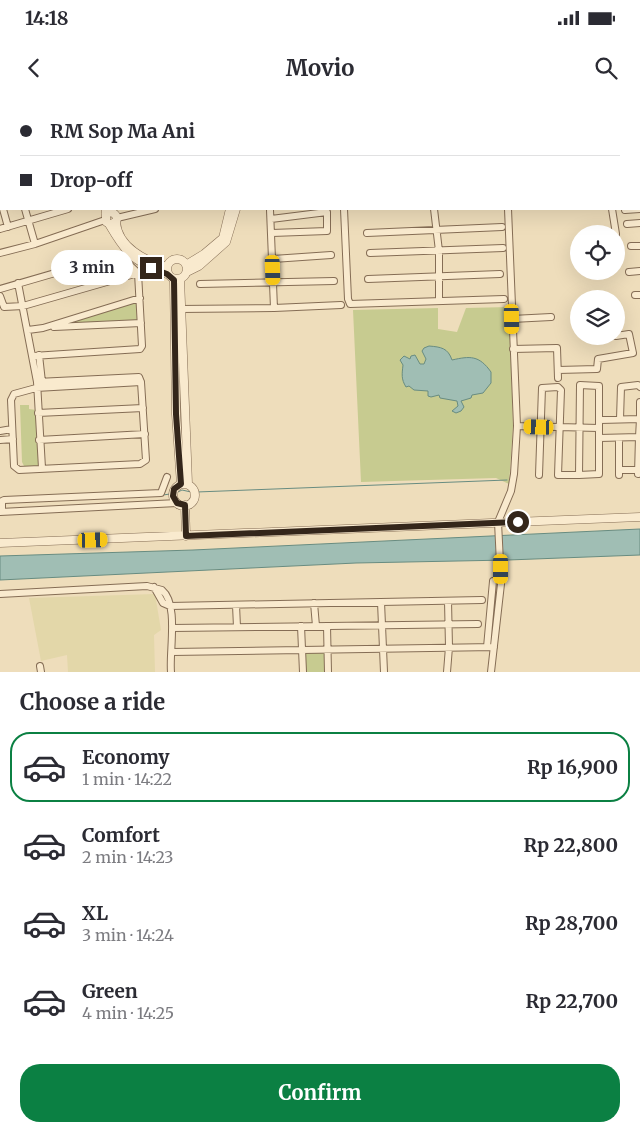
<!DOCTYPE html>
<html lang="en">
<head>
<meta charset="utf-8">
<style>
	:root { --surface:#fff; --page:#f2f2f3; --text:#2b2b33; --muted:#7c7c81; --line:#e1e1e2; --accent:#0b8043 }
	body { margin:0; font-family:Merriweather,serif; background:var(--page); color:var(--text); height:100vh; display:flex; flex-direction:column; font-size:19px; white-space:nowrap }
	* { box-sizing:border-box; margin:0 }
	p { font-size:16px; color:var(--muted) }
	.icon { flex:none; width:28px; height:28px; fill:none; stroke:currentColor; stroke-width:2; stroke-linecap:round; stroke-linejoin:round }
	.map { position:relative; height:572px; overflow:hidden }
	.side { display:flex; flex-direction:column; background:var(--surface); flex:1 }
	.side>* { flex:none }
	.guide { position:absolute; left:0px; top:0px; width:640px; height:110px; box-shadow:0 5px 20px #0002; display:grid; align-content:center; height:110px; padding:0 20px; background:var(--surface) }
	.tools { position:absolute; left:570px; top:125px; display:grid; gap:10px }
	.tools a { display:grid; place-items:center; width:55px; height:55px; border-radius:50%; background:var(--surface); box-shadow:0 5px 20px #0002; font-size:25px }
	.end { position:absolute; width:22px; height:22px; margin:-11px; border:6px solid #34261a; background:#fff; box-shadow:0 0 0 2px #fff }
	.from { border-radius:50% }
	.bubble { position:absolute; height:35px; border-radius:18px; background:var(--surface); box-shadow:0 5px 20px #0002; font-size:16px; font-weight:700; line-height:35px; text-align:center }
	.car { position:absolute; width:15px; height:30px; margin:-15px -8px; border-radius:6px; box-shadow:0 0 4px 1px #0007; background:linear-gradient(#f5c518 24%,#345 0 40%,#f5c518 0 76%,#345 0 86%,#f5c518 0) }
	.guide b { display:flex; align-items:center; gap:18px; height:48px; font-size:19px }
	.guide b+b { border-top:1px solid var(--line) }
	.guide i { width:12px; height:12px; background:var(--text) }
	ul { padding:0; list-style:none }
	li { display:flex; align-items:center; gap:15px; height:70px; margin:0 10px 8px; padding:0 10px; border:2px solid transparent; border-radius:20px }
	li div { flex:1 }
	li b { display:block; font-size:19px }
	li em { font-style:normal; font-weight:700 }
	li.active { border-color:var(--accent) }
	li>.icon { width:45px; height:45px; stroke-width:1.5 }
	h2 { padding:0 20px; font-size:22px; line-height:60px }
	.action { display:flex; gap:10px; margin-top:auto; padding:10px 20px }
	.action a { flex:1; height:58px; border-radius:20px; background:var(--accent); color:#fff; font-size:20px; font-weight:700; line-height:58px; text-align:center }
	.status { display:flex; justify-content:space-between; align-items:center; height:35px; padding:0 25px; background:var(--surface); direction:ltr }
	.status svg { height:14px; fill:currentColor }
	header { display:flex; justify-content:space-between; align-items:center; height:65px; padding:0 20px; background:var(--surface); font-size:22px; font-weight:700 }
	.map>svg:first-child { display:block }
	.farmland { fill:#e3d7a9 }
	.green { fill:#c7cb90 }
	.water { fill:#a0beb4; stroke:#688c81 }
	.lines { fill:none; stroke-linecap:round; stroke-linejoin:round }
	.stream { stroke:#688c81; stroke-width:1 }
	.minor-casing { stroke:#856d55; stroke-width:8 }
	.tertiary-casing { stroke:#856d55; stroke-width:9 }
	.minor { stroke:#f9eace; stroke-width:6 }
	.tertiary { stroke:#f9eace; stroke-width:8 }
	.route { stroke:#34261a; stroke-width:6 }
</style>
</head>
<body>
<div class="status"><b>14:18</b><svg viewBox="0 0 49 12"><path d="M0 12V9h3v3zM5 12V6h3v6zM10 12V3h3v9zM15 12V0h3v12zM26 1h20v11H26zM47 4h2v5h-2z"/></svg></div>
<header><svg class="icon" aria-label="back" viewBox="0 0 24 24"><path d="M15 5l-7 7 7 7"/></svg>Movio<svg class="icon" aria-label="search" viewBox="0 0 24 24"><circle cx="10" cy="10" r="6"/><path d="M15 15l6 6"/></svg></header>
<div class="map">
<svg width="640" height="572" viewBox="0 0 640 572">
	<rect width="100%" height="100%" fill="#edb"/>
	<path class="farmland" d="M155,494L161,530L154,535L155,572H68L67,555L41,561L29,498Z"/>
	<path class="green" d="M136,201L137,221L52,226Z
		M509,207L513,326L509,384L496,378L361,382L353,210L438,208V229L457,232L466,208Z
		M20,305H29V309L36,310L39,366H24L22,362Z
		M327,549L328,572H303L302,550Z"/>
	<path class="water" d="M429,246C441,247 448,248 452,260C470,256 479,255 491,272V283L483,293L472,295L471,298L461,301L464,307L461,311L456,313L452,311L458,306L457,301L440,298L439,295L431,297L428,296V291L414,290L409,286L406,287C401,279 402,274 403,265L400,260L404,256L410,259L411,256L415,255L420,264H424L426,259L422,251L424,248Z
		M640,429V455L508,460L356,463L0,480V456L193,450Z"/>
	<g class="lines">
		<path class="stream" d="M197,392L507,380
			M176,393L182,390L191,392
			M163,395L170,394"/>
		<g class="minor-casing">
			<path id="minor" d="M31,0V1
				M202,0L203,1
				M308,0V1
				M332,0L333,1
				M359,0V1
				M427,0L428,1
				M478,0V1
				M594,0V1
				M53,1L57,0
				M108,1V0
				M128,1L129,0
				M209,1L216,0
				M232,1L239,0
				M438,1L443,0
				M624,1L626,0
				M0,16H1
				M0,39H1
				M639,89H640
				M0,100L1,104
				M3,109L8,127
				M25,109L35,144
				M344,109L348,199L350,204L504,199
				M434,109L439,151V201
				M612,109L616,134
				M625,110L640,109
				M117,118L155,109
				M271,119L327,112V131L272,133
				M627,124L640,123
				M0,129L68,109
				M367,133L502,127
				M631,146H640
				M0,153L35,144L105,120
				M370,153L503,148
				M273,159L331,155
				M629,172L640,171
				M368,179L500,174
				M18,183L37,282L42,368
				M200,184L334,181
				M0,189L117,155H119L138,173L142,246L140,249L33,256
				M635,195H640
				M0,196L4,207L23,206L138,173
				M274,208L341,205
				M180,209L274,208L270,110
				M512,219L551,217
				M54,227L141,223
				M28,230L43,228L140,198
				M601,238L612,236
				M513,249L557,248L558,278
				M39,255L42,282
				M558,270L597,269L598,259L633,253L629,234L616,236
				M37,282L139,277L141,282L146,360L140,364L19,370L14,366L11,300L14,294L36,288L141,282
				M38,313L143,308
				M620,319L621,287L638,285L640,287
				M640,319V302
				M517,326L599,328V374L579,375
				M0,331L12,329
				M599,338L639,337L640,319L600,320
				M0,340L13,339
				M39,340L145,334
				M619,370H639
				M638,374L639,337
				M539,375L542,288L558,287L561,290L558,375H579L580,285L599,286V328
				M619,375V338
				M0,412L177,403
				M2,412V401L4,400L161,393L167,377
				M154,487L163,503L170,506L482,500
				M0,494L147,486L162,490C179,504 169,551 171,572
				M381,502L384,572
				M314,503L316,526
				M236,505L237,527
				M301,526L303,572
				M327,526L328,572
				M172,528L478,524
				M487,547L493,481
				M172,552L494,547
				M40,566L41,572
				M447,572L449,547L448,501
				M491,572L501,484L498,422L511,391L514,374L517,326L508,109"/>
		</g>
		<g class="tertiary-casing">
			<path id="tertiary" d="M159,1V0
				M167,1L168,0
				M520,1L521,0
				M106,109V122L110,124L116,122C118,117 116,114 111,112L106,114
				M116,122C118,147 145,161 167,167
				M109,124C127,155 133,161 167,174
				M167 169a10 10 0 1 1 20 0a10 10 0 1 1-20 0Z
				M186,165L204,154L223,138L230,109
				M187,172L199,166L226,142L236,109
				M180,179L188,384
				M174,180L176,314L181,384
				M173 395a11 11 0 1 1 22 0a11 11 0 1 1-22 0Z
				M185,405L186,436
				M0,443L640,417"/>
		</g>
		<use href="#minor" class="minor"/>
		<use href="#tertiary" class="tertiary"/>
	</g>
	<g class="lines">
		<path class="route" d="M151,168L167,174L174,180L176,314L181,384L174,389L173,396L177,403L185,405L186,436L518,422"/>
	</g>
</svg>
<div class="tools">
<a><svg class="icon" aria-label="locate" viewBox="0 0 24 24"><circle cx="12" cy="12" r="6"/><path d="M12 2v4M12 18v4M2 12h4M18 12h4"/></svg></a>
<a><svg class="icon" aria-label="layers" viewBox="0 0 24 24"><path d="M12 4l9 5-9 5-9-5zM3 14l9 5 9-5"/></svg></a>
</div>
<i class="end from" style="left:518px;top:422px"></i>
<i class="end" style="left:151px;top:168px"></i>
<div class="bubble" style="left:51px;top:150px;width:82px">3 min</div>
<i class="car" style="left:273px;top:170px;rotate:178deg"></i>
<i class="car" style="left:512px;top:219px;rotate:179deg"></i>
<i class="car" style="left:539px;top:327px;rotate:272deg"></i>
<i class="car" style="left:93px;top:440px;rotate:88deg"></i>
<i class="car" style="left:501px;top:469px;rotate:180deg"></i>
<div class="guide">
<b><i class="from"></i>RM Sop Ma Ani</b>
<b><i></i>Drop-off</b>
</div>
</div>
<section class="side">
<h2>Choose a ride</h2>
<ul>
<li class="active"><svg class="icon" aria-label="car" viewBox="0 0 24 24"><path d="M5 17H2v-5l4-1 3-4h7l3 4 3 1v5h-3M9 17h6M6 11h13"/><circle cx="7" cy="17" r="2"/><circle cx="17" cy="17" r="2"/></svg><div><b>Economy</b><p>1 min · 14:22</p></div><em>Rp 16,900</em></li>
<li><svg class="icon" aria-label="car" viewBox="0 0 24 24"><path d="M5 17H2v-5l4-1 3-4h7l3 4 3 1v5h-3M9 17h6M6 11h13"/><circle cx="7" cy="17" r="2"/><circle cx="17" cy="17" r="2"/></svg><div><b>Comfort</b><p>2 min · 14:23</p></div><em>Rp 22,800</em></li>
<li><svg class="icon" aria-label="car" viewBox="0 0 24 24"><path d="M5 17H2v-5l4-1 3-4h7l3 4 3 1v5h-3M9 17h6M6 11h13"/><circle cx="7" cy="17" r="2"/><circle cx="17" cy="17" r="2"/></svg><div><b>XL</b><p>3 min · 14:24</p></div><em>Rp 28,700</em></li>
<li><svg class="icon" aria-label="car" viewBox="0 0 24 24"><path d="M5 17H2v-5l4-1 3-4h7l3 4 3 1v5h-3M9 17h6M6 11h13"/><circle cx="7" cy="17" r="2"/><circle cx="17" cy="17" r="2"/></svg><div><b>Green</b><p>4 min · 14:25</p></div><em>Rp 22,700</em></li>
</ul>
<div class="action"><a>Confirm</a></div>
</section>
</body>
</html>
